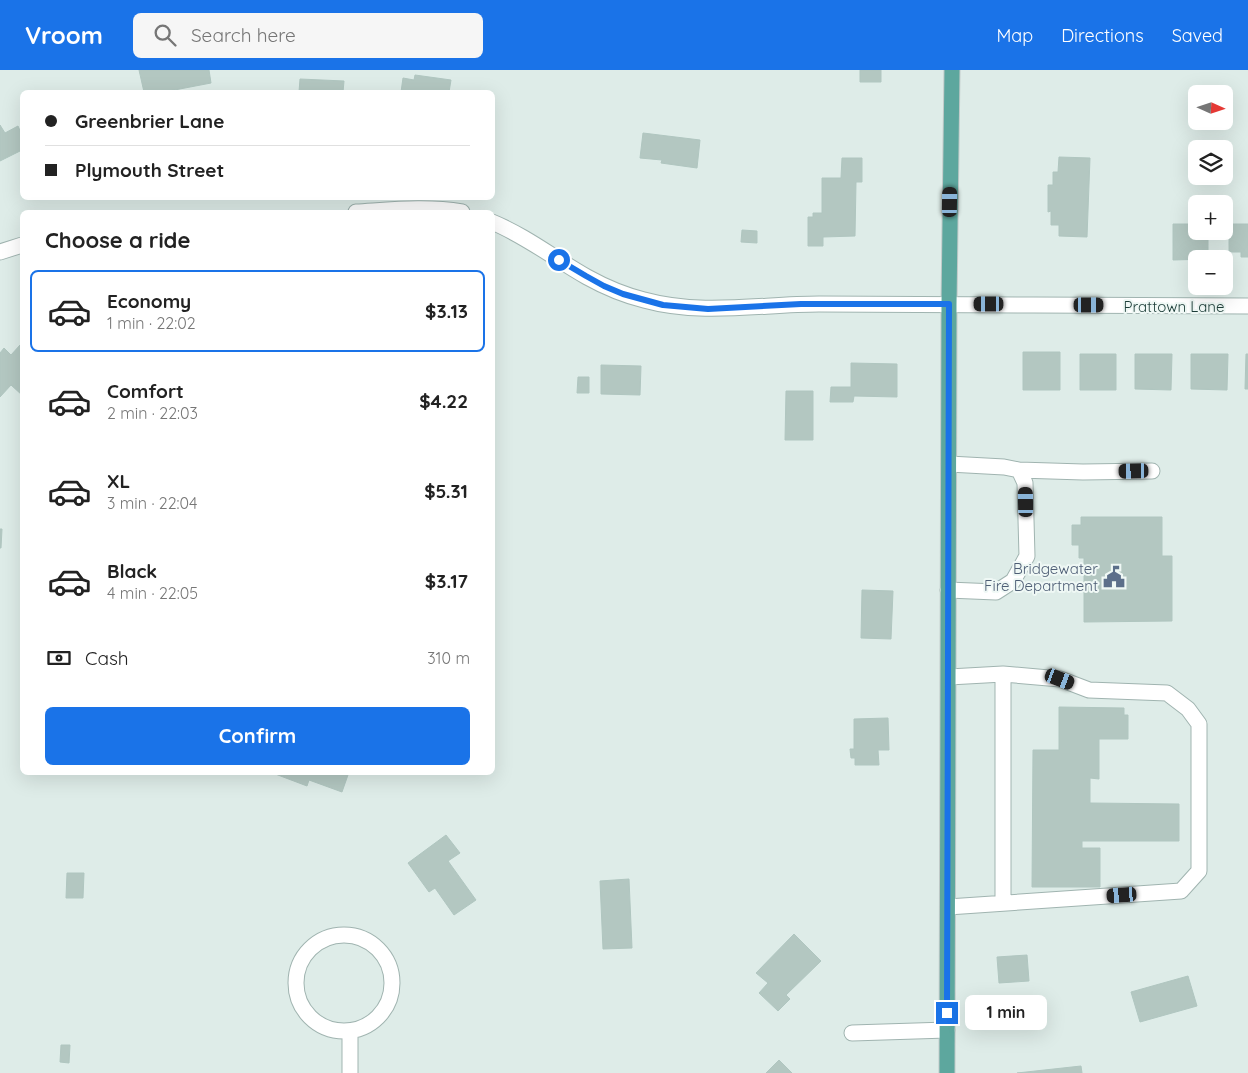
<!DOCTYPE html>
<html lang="en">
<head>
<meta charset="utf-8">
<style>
	:root { --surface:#fff; --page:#f6f6f6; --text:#222; --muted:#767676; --line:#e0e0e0; --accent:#1a73e8 }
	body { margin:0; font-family:Quicksand,sans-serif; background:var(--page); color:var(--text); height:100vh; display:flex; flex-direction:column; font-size:19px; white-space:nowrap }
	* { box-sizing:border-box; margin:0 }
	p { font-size:16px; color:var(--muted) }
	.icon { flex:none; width:28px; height:28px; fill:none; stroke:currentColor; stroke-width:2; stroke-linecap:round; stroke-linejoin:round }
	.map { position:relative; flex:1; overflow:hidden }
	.details { position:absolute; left:20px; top:140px; width:475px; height:565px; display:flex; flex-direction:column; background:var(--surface); border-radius:8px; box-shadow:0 5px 20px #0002 }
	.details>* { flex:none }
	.top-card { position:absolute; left:20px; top:20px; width:475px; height:110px; border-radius:8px; box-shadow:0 5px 20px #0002; display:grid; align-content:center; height:110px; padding:0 25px; background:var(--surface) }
	.needle { width:32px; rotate:93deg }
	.buttons { position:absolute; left:1188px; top:15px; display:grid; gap:10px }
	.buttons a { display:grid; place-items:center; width:45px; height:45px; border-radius:8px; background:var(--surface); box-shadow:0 5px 20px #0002; font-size:25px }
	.end { position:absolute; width:22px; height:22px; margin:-11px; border:6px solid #1a73e8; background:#fff; box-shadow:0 0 0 2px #fff }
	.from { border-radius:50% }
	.bubble { position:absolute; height:35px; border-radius:8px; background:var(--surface); box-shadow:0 5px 20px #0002; font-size:16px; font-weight:700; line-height:35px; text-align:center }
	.car { position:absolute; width:15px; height:30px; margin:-15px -8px; border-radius:6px; box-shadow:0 0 4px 1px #0007; background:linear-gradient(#222 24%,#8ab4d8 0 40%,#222 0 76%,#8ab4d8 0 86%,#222 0) }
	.top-card b { display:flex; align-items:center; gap:18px; height:48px; font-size:19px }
	.top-card b+b { border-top:1px solid var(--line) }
	.top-card i { width:12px; height:12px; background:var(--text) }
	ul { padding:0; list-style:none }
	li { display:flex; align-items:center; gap:15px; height:82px; margin:0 10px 8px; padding:0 15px; border:2px solid transparent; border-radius:8px }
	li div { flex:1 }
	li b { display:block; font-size:19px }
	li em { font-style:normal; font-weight:700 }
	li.current { border-color:var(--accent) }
	li>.icon { width:45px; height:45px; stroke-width:1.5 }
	h2 { padding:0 25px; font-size:22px; line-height:60px }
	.pay { display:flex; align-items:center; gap:12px; height:55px; padding:0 25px; font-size:19px }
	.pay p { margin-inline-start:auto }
	.button { display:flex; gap:10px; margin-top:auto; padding:10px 25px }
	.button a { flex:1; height:58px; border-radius:8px; background:var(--accent); color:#fff; font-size:20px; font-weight:700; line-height:58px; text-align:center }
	header { display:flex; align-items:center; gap:30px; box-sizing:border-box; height:70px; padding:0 25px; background:var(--accent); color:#fff }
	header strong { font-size:24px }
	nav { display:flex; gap:28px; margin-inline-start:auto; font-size:18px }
	.search { width:350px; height:45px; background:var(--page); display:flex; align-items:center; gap:12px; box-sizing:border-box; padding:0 18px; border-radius:8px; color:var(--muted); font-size:19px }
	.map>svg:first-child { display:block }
	.building { fill:#b3c7c1; stroke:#b0c6c0 }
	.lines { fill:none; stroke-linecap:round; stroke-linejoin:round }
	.minor-casing { stroke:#a0b4b0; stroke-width:17 }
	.major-casing { stroke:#c0c9c8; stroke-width:17 }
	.minor { stroke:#fff; stroke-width:15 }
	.major { stroke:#5da79e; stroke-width:15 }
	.route { stroke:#1a73e8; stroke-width:6 }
	.labels { text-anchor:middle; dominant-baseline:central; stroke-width:4; stroke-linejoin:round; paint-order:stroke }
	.street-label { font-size:15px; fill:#1d3e39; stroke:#eff8f5 }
	.service-label { font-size:15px; fill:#4e5e75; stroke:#eff8f5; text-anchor:end }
</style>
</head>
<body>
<header>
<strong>Vroom</strong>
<div class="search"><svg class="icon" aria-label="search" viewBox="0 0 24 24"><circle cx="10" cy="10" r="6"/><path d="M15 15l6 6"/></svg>Search here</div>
<nav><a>Map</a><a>Directions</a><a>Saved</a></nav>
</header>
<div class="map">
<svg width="1248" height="1003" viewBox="0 0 1248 1003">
	<rect width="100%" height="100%" fill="#deece8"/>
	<path class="building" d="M139,0H209L211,13L164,22H144Z
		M860,0H881V12H860Z
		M415,5L451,10L449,22H401L403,8L414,10Z
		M300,9L344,11L343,22H299Z
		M0,55L5,63L18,56L22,65V80L0,91Z
		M643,63L700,70L697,98L661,93L662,90L640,88Z
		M1059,87L1090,88L1087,167L1059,166V155H1051V141L1048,142V115H1053V102H1058Z
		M842,88H862V112H856L855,166L823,167V176H808V147H813V143H822V108H841Z
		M1173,154H1196V161H1208V189L1173,190Z
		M1229,154H1248V187H1241V182H1229Z
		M742,160L757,161V173L741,172Z
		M20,275L22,277V325L11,315L0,327V283L4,278L11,285Z
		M1023,282H1060V320H1023Z
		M1080,284H1116V320H1080Z
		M1135,284H1172L1171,320L1135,319Z
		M1191,284H1228L1227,320L1191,319Z
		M1246,284H1248V319H1245Z
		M851,293L897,294V327L854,326L853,332H830L831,317H851Z
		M601,295L641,296L640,325L601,324Z
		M578,307H589V323H577Z
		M786,321H813V370H785Z
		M1081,447H1162V486H1172V551L1084,552V488H1079V475H1072V455H1081Z
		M0,459H2L1,478H0Z
		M862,520L893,521L891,569L861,568Z
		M1059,637L1124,638V645H1128V669H1099V709L1090,708V733L1179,734V771H1082V778H1100V817H1032L1033,680H1059Z
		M888,648L889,680H878L879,695H855V688H851L850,679H854V649Z
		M270,702H349L342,722L309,710L307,716Z
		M446,765L460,783L448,791L476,830L454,845L435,818L429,822L408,793Z
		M67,803H84L83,828H66Z
		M629,809L632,878L603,879L600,811Z
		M794,864L821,891L786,925L790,929L778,941L759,923L768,913L756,903Z
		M1027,885L1029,911L999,913L997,887Z
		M1188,906L1197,936L1140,952L1131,922Z
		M61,975H70L69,993L60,992Z
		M779,990L792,1003H766Z
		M1081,996L1082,1003H1017Z"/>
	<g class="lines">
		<g class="minor-casing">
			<path id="minor" d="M356,142C391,140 427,136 462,142
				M492,152C526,166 555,189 587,207C605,217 624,225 644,230C702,246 761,234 819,234C962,235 1105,235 1248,236
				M0,182L22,175
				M1019,400L1083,402L1152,401
				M948,520L996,522L1013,511L1027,486L1025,413L1019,400L1004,397L949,394
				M1003,833V604
				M948,837L1181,821L1199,801V654L1188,639L1167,623L1089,620L1060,609L1003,604L949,607
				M296 913a48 48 0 1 1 96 0a48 48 0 1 1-96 0Z
				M852,963L947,960
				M350,1003V962"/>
		</g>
		<g class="major-casing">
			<path id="major" d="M947,1003L949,234L952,0"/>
		</g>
		<use href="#minor" class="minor"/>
		<use href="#major" class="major"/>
	</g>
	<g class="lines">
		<path class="route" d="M559,190L586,206L604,216L623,224L663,235L708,239L801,234H949L947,943"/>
	</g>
	<defs>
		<g id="civic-bare" transform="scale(1.725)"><path d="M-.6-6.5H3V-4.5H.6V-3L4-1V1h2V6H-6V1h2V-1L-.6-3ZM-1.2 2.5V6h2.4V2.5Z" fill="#5c6f8a" stroke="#eff8f5" stroke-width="2.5" paint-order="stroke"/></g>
	</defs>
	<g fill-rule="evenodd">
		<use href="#civic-bare" x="1114" y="507"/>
	</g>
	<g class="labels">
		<g class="street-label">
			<text x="1174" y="236">Prattown Lane</text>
		</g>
		<g class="service-label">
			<text x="1098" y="498">Bridgewater<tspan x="1098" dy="17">Fire Department</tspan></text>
		</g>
	</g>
</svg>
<div class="buttons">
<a><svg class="needle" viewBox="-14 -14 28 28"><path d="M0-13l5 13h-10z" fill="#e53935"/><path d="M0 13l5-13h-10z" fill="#767676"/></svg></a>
<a><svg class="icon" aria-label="layers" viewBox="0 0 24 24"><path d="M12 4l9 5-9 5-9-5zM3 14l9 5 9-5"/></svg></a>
<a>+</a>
<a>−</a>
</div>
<i class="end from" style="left:559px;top:190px"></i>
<i class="end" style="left:947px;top:943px"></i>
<div class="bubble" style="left:965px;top:925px;width:82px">1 min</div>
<i class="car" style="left:950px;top:132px;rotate:1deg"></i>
<i class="car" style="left:989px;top:234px;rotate:270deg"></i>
<i class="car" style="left:1089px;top:235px;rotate:90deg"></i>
<i class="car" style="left:1134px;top:401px;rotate:269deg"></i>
<i class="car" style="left:1026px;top:432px;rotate:359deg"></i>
<i class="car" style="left:1060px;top:609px;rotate:111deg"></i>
<i class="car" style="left:1122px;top:825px;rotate:266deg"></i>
<div class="top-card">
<b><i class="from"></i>Greenbrier Lane</b>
<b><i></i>Plymouth Street</b>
</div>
<section class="details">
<h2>Choose a ride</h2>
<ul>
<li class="current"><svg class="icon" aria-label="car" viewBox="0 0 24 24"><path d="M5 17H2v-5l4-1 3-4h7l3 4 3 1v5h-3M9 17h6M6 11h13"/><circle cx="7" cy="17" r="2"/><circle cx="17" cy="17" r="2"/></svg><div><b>Economy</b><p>1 min · 22:02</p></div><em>$3.13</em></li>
<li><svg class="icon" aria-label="car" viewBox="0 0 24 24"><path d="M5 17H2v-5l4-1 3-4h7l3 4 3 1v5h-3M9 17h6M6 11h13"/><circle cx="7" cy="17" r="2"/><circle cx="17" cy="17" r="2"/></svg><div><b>Comfort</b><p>2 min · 22:03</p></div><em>$4.22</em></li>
<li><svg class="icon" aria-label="car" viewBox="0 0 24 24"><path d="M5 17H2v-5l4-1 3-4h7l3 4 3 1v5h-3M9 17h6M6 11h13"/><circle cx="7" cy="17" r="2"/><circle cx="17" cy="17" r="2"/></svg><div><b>XL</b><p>3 min · 22:04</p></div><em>$5.31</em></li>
<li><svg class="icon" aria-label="car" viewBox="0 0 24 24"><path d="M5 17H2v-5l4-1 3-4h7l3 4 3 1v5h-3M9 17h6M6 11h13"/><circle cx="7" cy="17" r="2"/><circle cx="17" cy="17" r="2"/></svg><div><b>Black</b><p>4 min · 22:05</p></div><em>$3.17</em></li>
</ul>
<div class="pay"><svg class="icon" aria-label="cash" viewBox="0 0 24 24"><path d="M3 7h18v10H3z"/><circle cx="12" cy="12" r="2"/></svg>Cash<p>310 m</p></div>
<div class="button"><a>Confirm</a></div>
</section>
</div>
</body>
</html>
